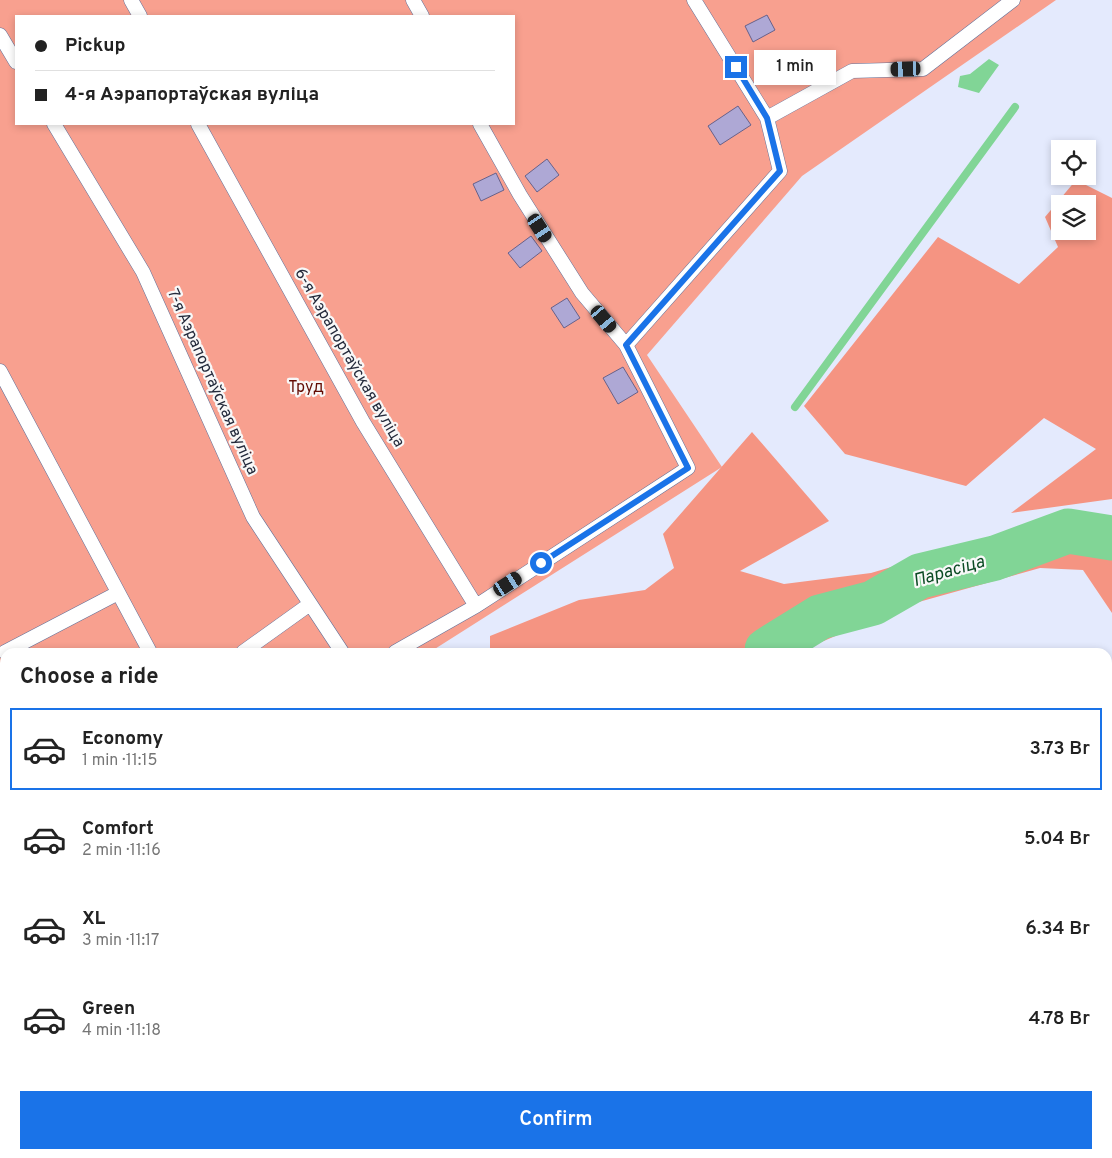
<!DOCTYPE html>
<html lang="en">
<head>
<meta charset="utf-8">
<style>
	:root { --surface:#fff; --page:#f6f6f6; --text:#222; --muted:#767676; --line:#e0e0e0; --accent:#1a73e8 }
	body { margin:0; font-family:Overpass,sans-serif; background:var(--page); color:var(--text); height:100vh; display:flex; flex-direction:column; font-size:19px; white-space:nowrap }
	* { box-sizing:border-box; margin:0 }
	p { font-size:16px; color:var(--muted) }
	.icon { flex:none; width:28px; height:28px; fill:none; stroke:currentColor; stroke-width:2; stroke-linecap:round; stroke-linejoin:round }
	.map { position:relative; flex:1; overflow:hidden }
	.panel { position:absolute; left:0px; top:648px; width:1112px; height:511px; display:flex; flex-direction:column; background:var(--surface); border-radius:15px 15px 0 0; box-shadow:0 2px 8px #0003 }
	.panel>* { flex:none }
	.top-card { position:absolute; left:15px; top:15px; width:500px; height:110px; border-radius:0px; box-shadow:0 2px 8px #0003; display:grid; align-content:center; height:110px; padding:0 20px; background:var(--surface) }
	.fabs { position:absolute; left:1051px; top:140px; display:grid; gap:10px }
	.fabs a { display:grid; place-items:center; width:45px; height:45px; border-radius:0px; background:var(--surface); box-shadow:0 2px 8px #0003; font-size:25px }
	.end { position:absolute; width:22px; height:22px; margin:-11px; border:6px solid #1a73e8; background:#fff; box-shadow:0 0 0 2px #fff }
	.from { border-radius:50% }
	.bubble { position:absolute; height:35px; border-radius:0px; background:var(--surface); box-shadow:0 2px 8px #0003; font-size:16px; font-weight:600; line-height:35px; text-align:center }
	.car { position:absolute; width:15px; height:30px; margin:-15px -8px; border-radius:6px; box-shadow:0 0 4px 1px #0007; background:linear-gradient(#222 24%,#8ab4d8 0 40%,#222 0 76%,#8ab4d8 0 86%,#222 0) }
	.top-card b { display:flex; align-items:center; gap:18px; height:48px; font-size:19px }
	.top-card b+b { border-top:1px solid var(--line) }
	.top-card i { width:12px; height:12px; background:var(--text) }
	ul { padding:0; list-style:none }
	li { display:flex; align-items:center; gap:15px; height:82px; margin:0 10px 8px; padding:0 10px; border:2px solid transparent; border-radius:0px }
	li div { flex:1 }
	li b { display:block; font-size:19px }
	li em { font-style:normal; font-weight:600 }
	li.selected { border-color:var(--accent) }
	li>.icon { width:45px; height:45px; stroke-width:1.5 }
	h2 { padding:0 20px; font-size:22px; line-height:60px }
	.button { display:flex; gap:10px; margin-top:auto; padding:10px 20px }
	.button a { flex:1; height:58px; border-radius:0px; background:var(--accent); color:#fff; font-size:20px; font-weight:600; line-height:58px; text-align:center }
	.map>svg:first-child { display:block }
	.green { fill:#f8a08f; fill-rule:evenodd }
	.forest { fill:#f59482; fill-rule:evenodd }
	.water { fill:#81d596 }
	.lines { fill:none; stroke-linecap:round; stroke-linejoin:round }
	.stream { stroke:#81d596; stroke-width:8 }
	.river { stroke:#81d596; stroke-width:45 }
	.building { fill:#aea8d5; stroke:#67618a }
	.lane-casing { stroke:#637098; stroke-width:15 }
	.path { stroke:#878d9f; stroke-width:3; stroke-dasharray:2.5 2.5; stroke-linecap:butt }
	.lane { stroke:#fff; stroke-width:14 }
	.route { stroke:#1a73e8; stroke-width:6 }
	.labels { text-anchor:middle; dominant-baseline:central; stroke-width:4.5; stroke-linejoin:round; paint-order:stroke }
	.street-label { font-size:16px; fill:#252b3c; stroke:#f8f8f8 }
	.park-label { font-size:16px; fill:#630c03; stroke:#f8f8f8 }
	.water-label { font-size:18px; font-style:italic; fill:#0b4b24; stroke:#f8f8f8 }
</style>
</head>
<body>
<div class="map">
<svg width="1112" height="1158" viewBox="0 0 1112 1158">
	<rect width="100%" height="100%" fill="#e4eafd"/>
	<path class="green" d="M0,0H1056L802,176L647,355L722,467L430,652H5V1009L0,1013ZM16,16H514V124H16Z"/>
	<path class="forest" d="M1076,180L1112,198V499L1011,513L1096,449L1044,418L966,486L845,454L804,406L938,237L1019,284L1058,247L1045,217ZM1060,204H1088V231H1060Z
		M752,432L829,521L740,571L784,584L871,573L1057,518L1112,526V613L1083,570L1040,568L908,605L798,652H490V636L579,600L645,590L674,568L663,534Z
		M105,1154H398L397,1158H102Z
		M548,1154H615L611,1158H548Z"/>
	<path class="water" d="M989,59L999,65L979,93L958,87L960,76L970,74Z"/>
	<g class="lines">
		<path class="stream" d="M795,407L1015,107
			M323,1158L327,1154
			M480,1158L483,1154"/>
		<path class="river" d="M767,652V650L820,617L873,603L920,576L995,558L1068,531L1112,538
			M637,1158L640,1154"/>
	</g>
	<path class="building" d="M767,15L775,30L753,42L745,26Z
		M738,106L751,125L720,145L708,126Z
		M547,159L559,175L537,192L525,176Z
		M496,173L504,190L481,201L473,184Z
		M531,236L542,251L520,268L508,253Z
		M567,298L580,318L564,328L551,308Z
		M623,367L638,392L618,404L603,378Z"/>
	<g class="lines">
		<g class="lane-casing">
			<path id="lane" d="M131,0L140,16
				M413,0L422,16
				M0,35L16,62
				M767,118L852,71L923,69L1013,0
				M54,124L143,272L253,517L342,652
				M198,124L363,422L476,606
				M626,345L780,171L767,118L694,0
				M0,371L150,652
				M5,652L118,593
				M243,652L310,604
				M395,652L476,606L688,468L626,345L582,293L520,195L480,124
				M0,818L5,814"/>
		</g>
		<path class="path" d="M1108,1094L1112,1096
			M987,1154L990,1158"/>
		<use href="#lane" class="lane"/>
	</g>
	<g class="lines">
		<path class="route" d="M541,563L688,468L626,345L780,171L767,118L736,67"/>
	</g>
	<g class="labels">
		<g class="street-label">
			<text transform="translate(349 358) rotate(60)">6-я Аэрапортаўская вуліца</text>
			<text transform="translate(212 382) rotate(66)">7-я Аэрапортаўская вуліца</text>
		</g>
		<g class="park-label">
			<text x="306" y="388">Труд</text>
		</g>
		<g class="water-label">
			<text transform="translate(949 572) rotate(-16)">Парасіца</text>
		</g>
	</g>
</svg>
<div class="fabs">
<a><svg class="icon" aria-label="locate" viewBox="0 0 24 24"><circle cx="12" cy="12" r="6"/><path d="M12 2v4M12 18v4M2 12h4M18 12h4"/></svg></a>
<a><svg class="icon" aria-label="layers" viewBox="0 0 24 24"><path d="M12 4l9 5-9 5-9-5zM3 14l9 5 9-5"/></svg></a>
</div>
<i class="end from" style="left:541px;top:563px"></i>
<i class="end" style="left:736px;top:67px"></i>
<div class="bubble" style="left:754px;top:50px;width:82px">1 min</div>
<i class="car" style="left:906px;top:69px;rotate:268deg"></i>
<i class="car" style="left:540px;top:228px;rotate:147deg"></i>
<i class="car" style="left:604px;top:319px;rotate:140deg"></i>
<i class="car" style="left:508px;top:584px;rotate:57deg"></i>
<div class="top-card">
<b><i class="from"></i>Pickup</b>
<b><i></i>4-я Аэрапортаўская вуліца</b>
</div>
<section class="panel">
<h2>Choose a ride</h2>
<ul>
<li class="selected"><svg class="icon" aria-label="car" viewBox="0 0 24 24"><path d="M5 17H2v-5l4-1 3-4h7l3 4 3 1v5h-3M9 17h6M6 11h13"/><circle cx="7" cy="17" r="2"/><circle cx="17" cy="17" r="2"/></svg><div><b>Economy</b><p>1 min · 11:15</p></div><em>3.73 Br</em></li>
<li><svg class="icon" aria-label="car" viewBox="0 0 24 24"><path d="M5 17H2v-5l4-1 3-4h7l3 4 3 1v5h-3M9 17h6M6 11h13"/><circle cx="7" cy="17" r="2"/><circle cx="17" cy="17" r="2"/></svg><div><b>Comfort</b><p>2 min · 11:16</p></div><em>5.04 Br</em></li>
<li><svg class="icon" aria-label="car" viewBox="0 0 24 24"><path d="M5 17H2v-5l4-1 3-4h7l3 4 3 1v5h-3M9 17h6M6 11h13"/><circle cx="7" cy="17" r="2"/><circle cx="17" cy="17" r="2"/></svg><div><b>XL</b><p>3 min · 11:17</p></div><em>6.34 Br</em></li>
<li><svg class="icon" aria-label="car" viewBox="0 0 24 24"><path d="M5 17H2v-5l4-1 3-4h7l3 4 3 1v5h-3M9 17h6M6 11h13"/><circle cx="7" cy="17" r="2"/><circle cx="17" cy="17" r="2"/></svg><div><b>Green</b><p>4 min · 11:18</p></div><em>4.78 Br</em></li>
</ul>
<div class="button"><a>Confirm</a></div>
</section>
</div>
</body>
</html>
